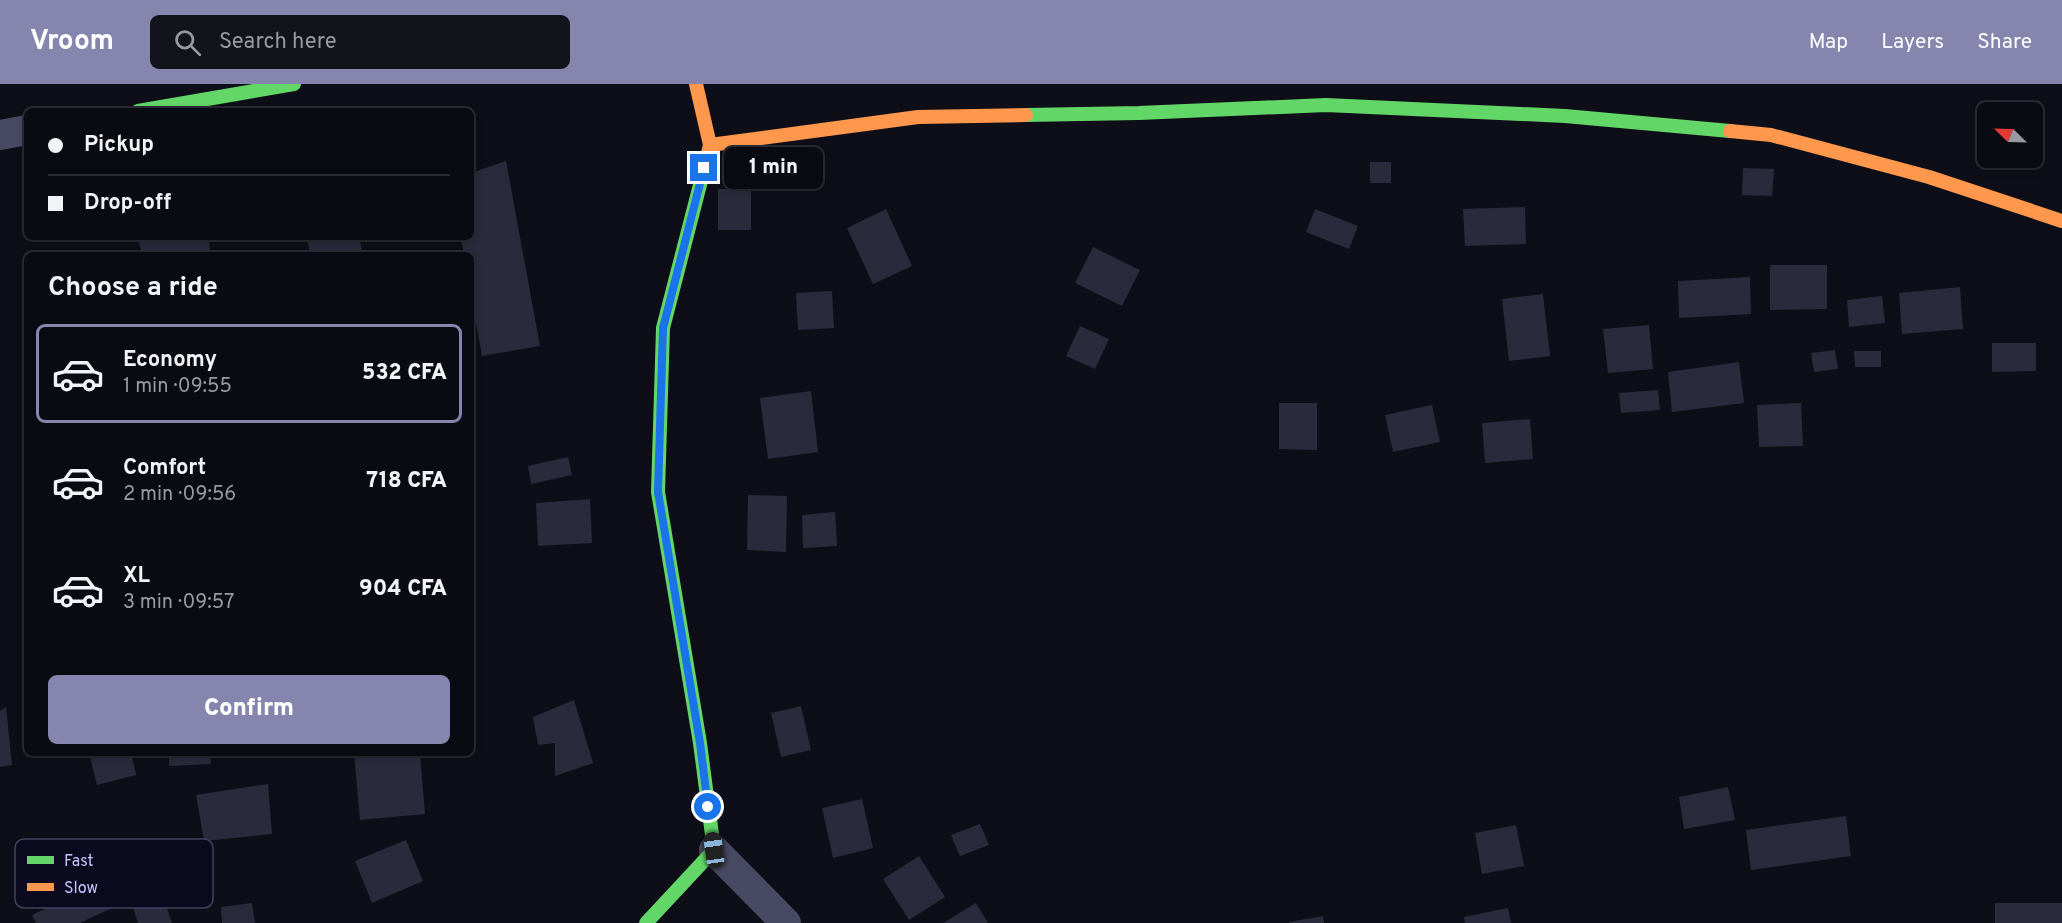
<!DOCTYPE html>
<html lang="en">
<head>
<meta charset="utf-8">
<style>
	:root { --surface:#0a0a12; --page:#13131b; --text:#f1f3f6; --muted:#999a9f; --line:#2a2b32; --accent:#8685ae }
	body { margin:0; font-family:Overpass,sans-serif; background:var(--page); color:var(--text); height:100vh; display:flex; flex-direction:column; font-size:22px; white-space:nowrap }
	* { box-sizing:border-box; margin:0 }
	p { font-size:20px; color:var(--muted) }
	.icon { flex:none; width:33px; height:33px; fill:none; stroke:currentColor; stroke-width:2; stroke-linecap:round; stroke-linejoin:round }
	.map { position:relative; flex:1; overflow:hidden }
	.sheet { position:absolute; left:24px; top:168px; width:450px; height:504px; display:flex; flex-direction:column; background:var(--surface); border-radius:9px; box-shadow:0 3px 9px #0003,0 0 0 2px var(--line) }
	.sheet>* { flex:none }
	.hud { position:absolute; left:24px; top:24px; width:450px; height:132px; border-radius:9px; box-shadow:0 3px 9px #0003,0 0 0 2px var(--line); display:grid; align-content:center; height:132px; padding:0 24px; background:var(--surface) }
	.needle { width:39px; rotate:293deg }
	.fabs { position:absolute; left:1977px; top:18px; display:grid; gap:12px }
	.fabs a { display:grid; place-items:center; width:66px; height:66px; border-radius:9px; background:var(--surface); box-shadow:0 3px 9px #0003,0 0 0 2px var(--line); font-size:30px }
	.end { position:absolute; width:27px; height:27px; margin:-14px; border:8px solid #1a73e8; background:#fff; box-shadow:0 0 0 3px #fff }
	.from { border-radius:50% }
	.bubble { position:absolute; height:42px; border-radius:9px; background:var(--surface); box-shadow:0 3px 9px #0003,0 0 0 2px var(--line); font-size:20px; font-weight:800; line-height:42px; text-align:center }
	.car { position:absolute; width:18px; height:36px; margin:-18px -9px; border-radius:8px; box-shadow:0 0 4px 2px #0007; background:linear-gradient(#222 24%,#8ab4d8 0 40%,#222 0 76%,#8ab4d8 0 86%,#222 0) }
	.hud b { display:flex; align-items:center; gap:21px; height:57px; font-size:22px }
	.hud b+b { border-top:2px solid var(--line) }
	.hud i { width:15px; height:15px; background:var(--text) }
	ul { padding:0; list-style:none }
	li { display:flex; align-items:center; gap:18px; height:99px; margin:0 12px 9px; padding:0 12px; border:3px solid transparent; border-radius:9px }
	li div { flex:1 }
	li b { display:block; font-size:22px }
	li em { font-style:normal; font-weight:800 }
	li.current { border-color:var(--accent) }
	li>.icon { width:54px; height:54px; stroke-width:1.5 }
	h2 { padding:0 24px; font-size:27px; line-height:72px }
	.primary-button { display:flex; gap:12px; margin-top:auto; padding:12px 24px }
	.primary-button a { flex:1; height:69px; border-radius:9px; background:var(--accent); color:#fff; font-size:24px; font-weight:800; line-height:69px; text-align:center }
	header { display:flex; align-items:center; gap:36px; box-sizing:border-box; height:84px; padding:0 30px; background:var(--accent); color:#fff }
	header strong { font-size:28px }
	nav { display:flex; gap:33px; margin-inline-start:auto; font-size:21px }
	.search { width:420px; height:54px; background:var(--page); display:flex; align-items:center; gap:15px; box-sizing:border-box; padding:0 21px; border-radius:9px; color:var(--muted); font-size:22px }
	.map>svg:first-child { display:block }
	.building { fill:#2b2a3c }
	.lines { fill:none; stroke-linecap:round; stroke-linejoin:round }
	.street { stroke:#484962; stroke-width:30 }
	.fast { stroke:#63d668; stroke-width:14 }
	.slow { stroke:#ff974d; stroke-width:14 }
	.route { stroke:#1a73e8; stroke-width:8 }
	.key { fill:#0b091d; stroke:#434161; stroke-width:1.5 }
	.key-label { font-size:16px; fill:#c7c5ff }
</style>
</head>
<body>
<header>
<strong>Vroom</strong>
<div class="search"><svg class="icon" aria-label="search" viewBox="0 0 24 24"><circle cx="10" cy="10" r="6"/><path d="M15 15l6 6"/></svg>Search here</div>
<nav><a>Map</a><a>Layers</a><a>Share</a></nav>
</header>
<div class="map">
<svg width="2062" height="839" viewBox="0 0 2062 839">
	<rect width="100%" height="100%" fill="#0e0e18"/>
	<path class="building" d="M816,70L821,96L774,106L768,80Z
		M506,77L540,262L482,272L471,211V171H464L461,153H471V89Z
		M1370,78H1391V99H1370Z
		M1743,84L1774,85L1772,112L1742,111Z
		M718,105H751V146H718Z
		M1525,123L1526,160L1465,162L1463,125Z
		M886,125L912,182L873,200L847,144Z
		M1315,125L1358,142L1349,165L1306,148Z
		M138,153H208L211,171H142Z
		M307,153H359L363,171H310Z
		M1093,163L1140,186L1122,222L1075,199Z
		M1770,181H1827V225L1770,226Z
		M1750,193L1751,230L1679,234L1678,197Z
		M1960,203L1963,245L1902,250L1899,209Z
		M832,207L834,244L798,246L796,209Z
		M1543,210L1550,272L1509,277L1502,215Z
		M1882,212L1885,239L1849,243L1847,216Z
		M1649,241L1653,285L1608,289L1603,245Z
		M1080,242L1109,255L1095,285L1066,272Z
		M1992,259H2036V287L1992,288Z
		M1835,266L1838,285L1814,288L1811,269Z
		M1854,267H1881V283H1855Z
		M1739,278L1744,319L1672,328L1668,288Z
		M1658,306L1660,326L1621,329L1619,309Z
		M811,307L818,368L768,375L760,314Z
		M1279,319H1317V366L1279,365Z
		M1801,319L1803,362L1759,363L1757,321Z
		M1432,321L1440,358L1393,368L1385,331Z
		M1530,335L1533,375L1485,379L1482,339Z
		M568,373L572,391L531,400L528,382Z
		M748,411L787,412L786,468L747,466Z
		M590,415L592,459L538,462L536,419Z
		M835,428L837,462L803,464L802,431Z
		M574,616L593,679L555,692V659L538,661L533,633Z
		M801,622L811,666L781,673L771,629Z
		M6,623L12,681L0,683V627Z
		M89,669H131L136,691L97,701Z
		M169,669H210L211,680L169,682Z
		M354,669H420L425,730L360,736Z
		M268,700L272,750L204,757L196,711Z
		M1728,703L1735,736L1684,745L1679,713Z
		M862,715L873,764L833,774L822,724Z
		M1846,732L1851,772L1751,786L1746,746Z
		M980,740L989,761L960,772L951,751Z
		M1516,741L1524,782L1482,790L1475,749Z
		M406,756L423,797L372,819L355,777Z
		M919,772L945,813L909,836L883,795Z
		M115,792L127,817L80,839H36L32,831Z
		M163,813L172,839H138L133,823Z
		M252,819L255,839H222L221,823Z
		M976,819L988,839H943Z
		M1995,819H2062V839H1995Z
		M1508,824L1511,839H1465L1464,833Z
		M1323,832L1324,839H1290L1289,838Z"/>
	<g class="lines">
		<path class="street" d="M0,51L27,46
			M714,766L786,839"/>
		<path class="fast" d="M138,27L294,0
			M1026,31L1139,29L1326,21L1565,32L1730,47
			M646,839L714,766L700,659L658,408L663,244L702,93"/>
		<path class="slow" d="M696,0L710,61L702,93
			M1730,47L1771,51L1929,93L2062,137
			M710,61L918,33L1026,31"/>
	</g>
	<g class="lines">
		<path class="route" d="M704,84L663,244L658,408L700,659L708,723"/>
	</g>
	<rect x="15" y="755" width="198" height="69" rx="9" class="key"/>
	<rect x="27" y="772" width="27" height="8" fill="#63d668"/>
	<rect x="27" y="799" width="27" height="8" fill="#ff974d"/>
	<g class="key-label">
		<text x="64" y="782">Fast</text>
		<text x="64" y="809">Slow</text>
	</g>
</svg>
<div class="fabs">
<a><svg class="needle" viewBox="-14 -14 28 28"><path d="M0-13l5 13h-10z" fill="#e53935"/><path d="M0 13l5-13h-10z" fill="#999a9f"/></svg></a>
</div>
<i class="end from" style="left:708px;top:723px"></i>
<i class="end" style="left:704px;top:84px"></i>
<div class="bubble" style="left:724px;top:63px;width:99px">1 min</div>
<i class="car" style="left:714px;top:766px;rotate:352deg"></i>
<div class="hud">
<b><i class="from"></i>Pickup</b>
<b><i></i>Drop-off</b>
</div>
<section class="sheet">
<h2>Choose a ride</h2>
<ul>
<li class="current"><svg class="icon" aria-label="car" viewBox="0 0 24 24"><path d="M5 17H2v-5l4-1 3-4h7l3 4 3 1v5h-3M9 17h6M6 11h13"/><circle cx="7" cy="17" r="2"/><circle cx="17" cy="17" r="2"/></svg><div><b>Economy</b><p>1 min · 09:55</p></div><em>532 CFA</em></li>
<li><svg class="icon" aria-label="car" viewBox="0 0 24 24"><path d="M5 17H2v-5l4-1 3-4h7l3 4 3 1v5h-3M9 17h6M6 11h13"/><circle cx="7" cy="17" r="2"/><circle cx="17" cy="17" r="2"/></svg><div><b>Comfort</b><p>2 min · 09:56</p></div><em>718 CFA</em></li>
<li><svg class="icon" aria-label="car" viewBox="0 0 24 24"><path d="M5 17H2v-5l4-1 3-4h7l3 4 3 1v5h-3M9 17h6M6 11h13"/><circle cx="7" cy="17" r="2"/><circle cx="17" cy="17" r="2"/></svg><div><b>XL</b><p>3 min · 09:57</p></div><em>904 CFA</em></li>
</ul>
<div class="primary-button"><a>Confirm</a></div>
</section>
</div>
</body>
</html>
